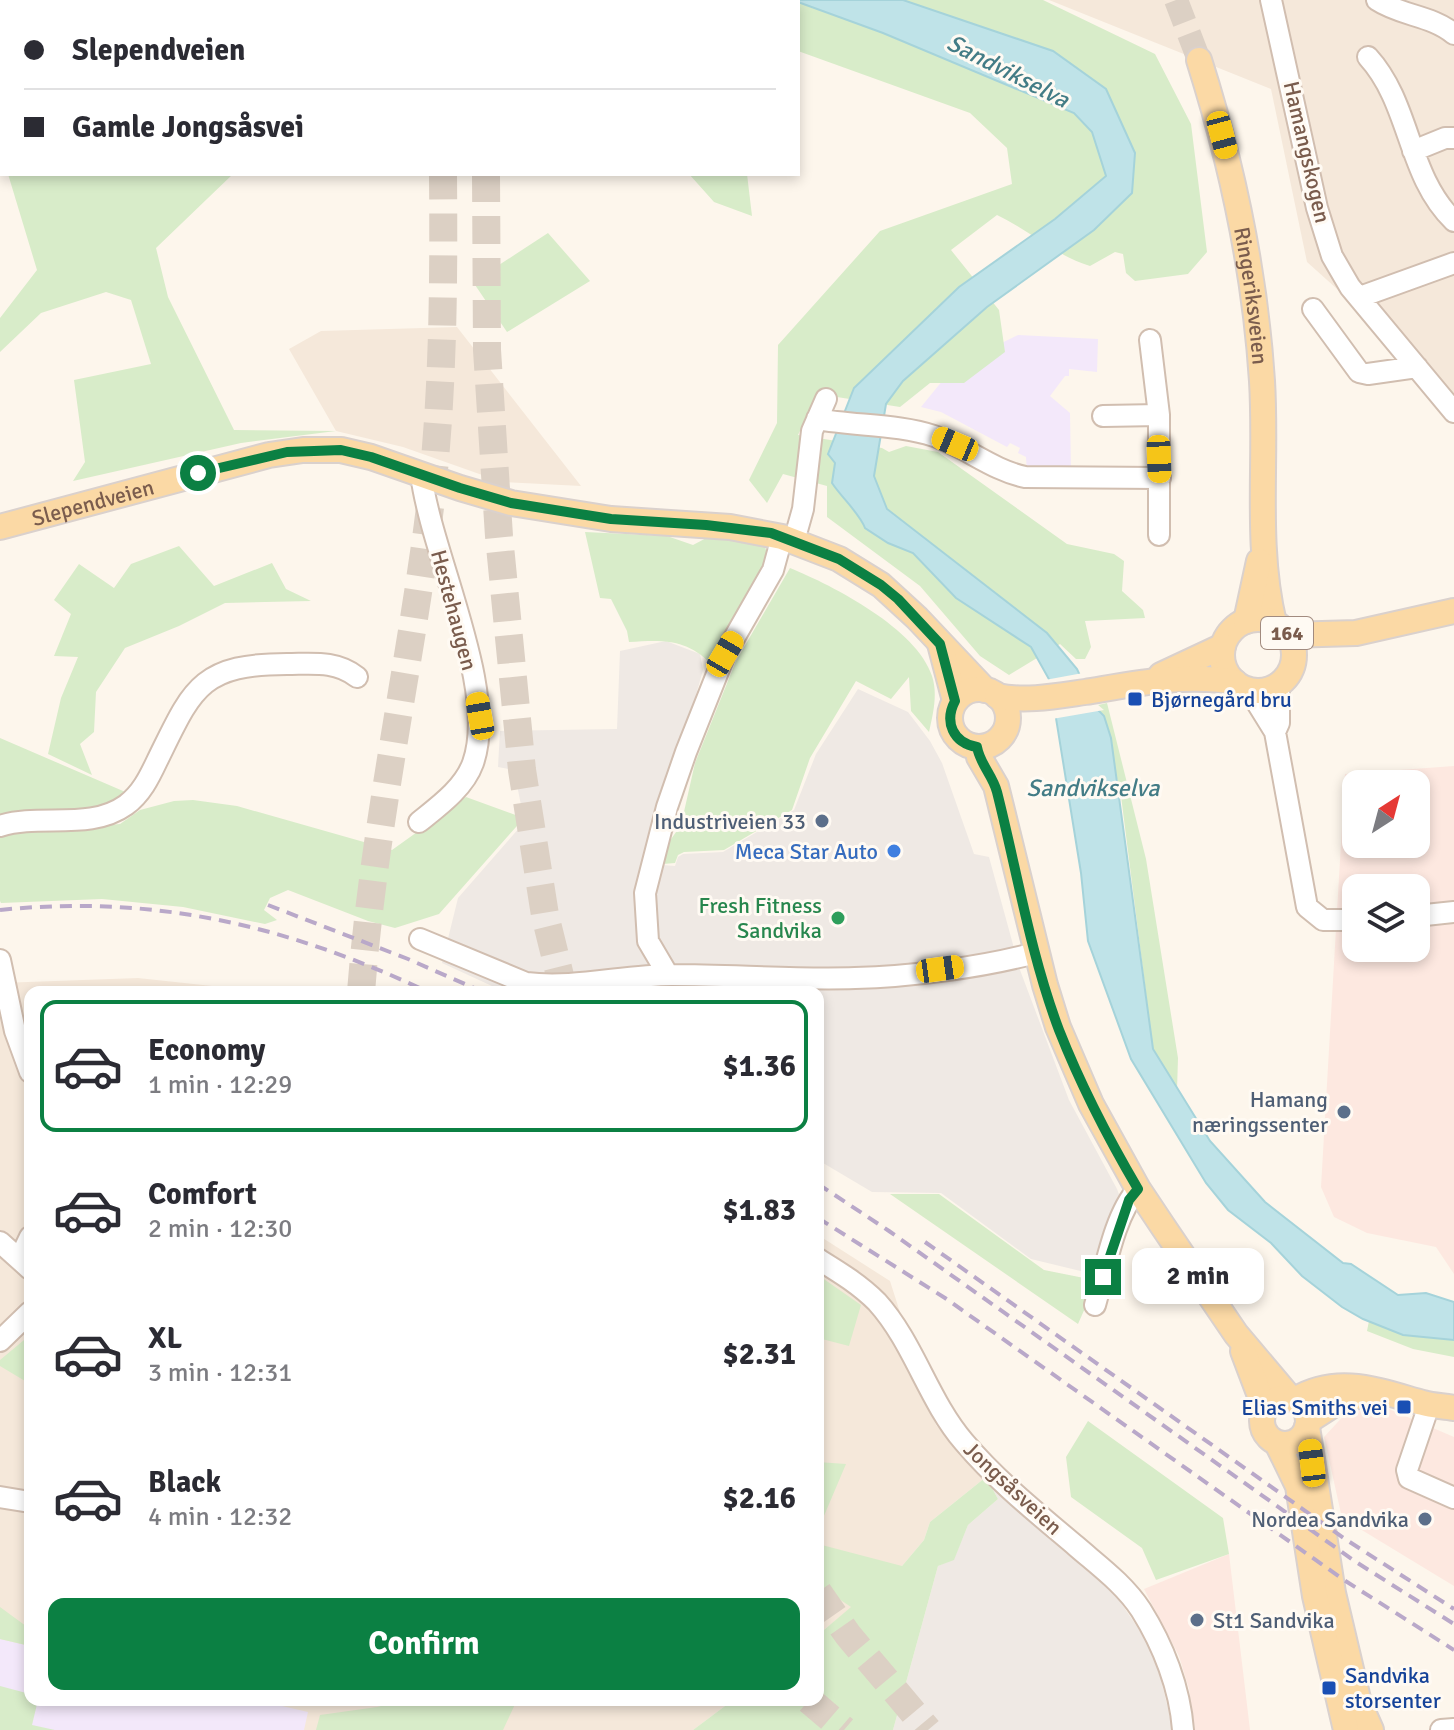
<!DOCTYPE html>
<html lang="en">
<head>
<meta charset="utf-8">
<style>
	:root { --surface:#fff; --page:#f7f7f7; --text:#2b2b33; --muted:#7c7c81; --line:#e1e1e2; --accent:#0b8043 }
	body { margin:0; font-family:Signika,sans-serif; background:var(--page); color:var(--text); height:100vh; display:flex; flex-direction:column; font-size:30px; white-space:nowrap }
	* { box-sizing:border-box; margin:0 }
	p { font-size:26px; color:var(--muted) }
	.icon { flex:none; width:44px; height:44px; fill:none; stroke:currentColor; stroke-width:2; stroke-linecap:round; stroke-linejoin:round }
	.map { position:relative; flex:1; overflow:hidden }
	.drawer { position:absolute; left:24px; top:986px; width:800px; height:720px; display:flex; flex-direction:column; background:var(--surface); border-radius:16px; box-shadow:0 4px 12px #0003 }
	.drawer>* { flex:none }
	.hud { position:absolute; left:0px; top:0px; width:800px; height:176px; box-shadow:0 4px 12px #0003; display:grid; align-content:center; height:176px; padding:0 24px; background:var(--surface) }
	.needle { width:52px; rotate:36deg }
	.buttons { position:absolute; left:1342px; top:770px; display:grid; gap:16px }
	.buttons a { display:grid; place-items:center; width:88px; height:88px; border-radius:16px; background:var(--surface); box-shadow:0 4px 12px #0003; font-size:40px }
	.end { position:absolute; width:36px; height:36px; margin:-18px; border:10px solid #0b8043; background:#fff; box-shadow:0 0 0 4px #fff }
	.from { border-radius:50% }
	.bubble { position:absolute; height:56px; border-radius:16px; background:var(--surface); box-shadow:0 4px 12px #0003; font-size:26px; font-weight:700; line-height:56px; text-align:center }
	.car { position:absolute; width:24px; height:48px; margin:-24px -12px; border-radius:10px; box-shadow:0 0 6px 2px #0007; background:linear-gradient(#f5c518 24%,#345 0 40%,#f5c518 0 76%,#345 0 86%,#f5c518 0) }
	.hud b { display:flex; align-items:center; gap:28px; height:76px; font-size:30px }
	.hud b+b { border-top:2px solid var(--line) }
	.hud i { width:20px; height:20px; background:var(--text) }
	ul { padding:14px 0 0; list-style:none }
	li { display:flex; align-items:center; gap:24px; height:132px; margin:0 16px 12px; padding:0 8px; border:4px solid transparent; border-radius:16px }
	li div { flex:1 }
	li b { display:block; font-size:30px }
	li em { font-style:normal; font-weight:700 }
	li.active { border-color:var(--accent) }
	li>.icon { width:72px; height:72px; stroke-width:1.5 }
	.button { display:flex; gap:16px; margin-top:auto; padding:16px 24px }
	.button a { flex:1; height:92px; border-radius:16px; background:var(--accent); color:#fff; font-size:32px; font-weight:700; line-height:92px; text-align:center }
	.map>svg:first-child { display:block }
	.residential { fill:#f5e8da }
	.commercial { fill:#fde8e0; fill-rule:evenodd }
	.industrial { fill:#efe9e4 }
	.education { fill:#f3e8fa }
	.green { fill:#d8ecc9 }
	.water { fill:#bfe3e8; stroke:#a5d3da; stroke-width:2 }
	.pier { fill:#fdf6ec }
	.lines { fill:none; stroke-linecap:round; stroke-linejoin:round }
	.major-tunnel { stroke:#dcd0c4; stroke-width:24; stroke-dasharray:24 12; stroke-linecap:butt }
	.highway-tunnel { stroke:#dcd0c4; stroke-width:28; stroke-dasharray:28 14; stroke-linecap:butt }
	.minor-casing { stroke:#d1beb0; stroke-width:24 }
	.major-casing { stroke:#dad1cd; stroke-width:28 }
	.minor { stroke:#fff; stroke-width:20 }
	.major { stroke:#fbd9a5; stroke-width:24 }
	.rail { stroke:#b9a8c9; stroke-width:4; stroke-dasharray:12 8; stroke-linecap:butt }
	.route { stroke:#0b8043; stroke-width:10 }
	.transit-dot { fill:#1a4fb4; stroke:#fffaf3; stroke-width:3 }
	.service-dot { fill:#5c6f8a; stroke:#fffaf3; stroke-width:3 }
	.shop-dot { fill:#3f7fe0; stroke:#fffaf3; stroke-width:3 }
	.leisure-dot { fill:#2e9e5b; stroke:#fffaf3; stroke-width:3 }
	.labels { text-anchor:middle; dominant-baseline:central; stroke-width:6; stroke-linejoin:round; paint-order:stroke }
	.shield { fill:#fffaf3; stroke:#a28b7f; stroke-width:2 }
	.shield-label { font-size:20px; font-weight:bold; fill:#7a5c4d }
	.street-label { font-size:22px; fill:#7a5c4d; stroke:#fffaf3 }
	.transit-label { font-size:22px; fill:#164399; stroke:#fffaf3; text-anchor:start }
	.service-label { font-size:22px; fill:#4e5e75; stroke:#fffaf3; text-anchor:end }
	.shop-label { font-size:22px; fill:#366cbe; stroke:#fffaf3; text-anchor:end }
	.leisure-label { font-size:22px; fill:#27864d; stroke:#fffaf3; text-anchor:end }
	.water-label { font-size:24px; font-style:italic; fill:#437c86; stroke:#fffaf3 }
</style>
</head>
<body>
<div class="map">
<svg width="1454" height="1730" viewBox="0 0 1454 1730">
	<rect width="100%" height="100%" fill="#fdf6ec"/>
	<path class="residential" d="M1049,0H1454V394L1307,262L1271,89Z
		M457,327L581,486L502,482L403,447L336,431L289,349L321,331Z
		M138,978L268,992H30V1700H733L693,1730H0V983Z
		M818,1235L890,1281L936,1425L968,1462L986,1477L930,1522L924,1540L902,1566L818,1635Z"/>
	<path class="commercial" d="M1454,766V1274L1436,1247L1367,1233L1334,1217L1321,1187L1345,774ZM1356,784H1416V844H1356ZM1356,888H1416V948H1356Z
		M1361,1397L1454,1437V1586L1342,1518L1324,1437Z
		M1229,1554L1250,1730H1195L1189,1689L1179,1656L1144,1589Z"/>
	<path class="industrial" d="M666,641L700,654L703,670L687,727L662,865L675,866L678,857L683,854L723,852L794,810L816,754L858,689L908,712L930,741L942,763L974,854L989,857L1020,970L1069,1100L1117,1189L1122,1202L1097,1275L1031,1259L941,1193L872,1192L818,1160V992H505L442,963L458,898L527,819L521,805L514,770L498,767L500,731L617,729L620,651Z
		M986,1477L1111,1588L1148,1643L1160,1675L1173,1730H893L938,1566L954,1559L968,1525L998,1499Z"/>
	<path class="education" d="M1018,335L1098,339L1097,372L1069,369V376H1065L1050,396L1070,413L1071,473L1027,472L1026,457L1018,453L1020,448L1010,443L1007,447L941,412L921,407L943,380L975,356Z
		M0,1639L30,1646V1700H256L308,1712L304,1730H0Z"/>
	<path class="green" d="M330,0H1043L1155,54L1191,124L1207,252L1188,274L1135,281L1126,273L1123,254L1115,252L1090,266C1056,256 1029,230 997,215L951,250L999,310L1005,352L964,383H930L900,407L818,394L798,435L882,448L889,452L906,446L938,452L1067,544L1114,554L1124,561L1122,591L1143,610L1145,618L1085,621L1091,647L1085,659H1076L1060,644L1009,675L980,656L920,586L827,517V486L783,474L767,503L749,480L777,423L778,345L880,231L1012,184L1007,148L970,113L798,51V2H325Z
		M8,174H233L156,248L168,297L234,430L336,431L241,443L73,481L85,462L74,380L151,364L131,300L106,292L41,313L0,352V318L37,270Z
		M689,174H747L752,216L714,202Z
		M548,233L590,281L507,332L473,282Z
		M585,532L667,536L693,545L712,535L762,538L768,556L766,573L711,664C686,638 662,640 629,642L627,631L611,599L600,598Z
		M179,546L214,586L272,563L286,589L311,601L225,603L179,626L125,648L96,692L94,732L80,744L92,775L48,754L61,698L78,657L54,656L71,614L54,600L79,564L114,588L131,564Z
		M790,568C834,586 917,629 932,676C938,694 933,714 929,732L911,711L909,677L891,699L856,681L810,758L792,810L724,850L684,852L678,855L675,863L663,864L669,842L681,825L695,763L736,661Z
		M1107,703L1146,859L1178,1058L1177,1090L1153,1049L1120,788L1094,706Z
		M0,738L130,794C87,818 46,804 0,817Z
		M466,797L524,818L439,914L395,928L368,921L288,890L270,898L264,910L277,920L265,924L183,907L102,899L1,903L0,901V837L9,834L120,824L140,810L174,801L193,800L237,806L392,850Z
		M890,1194H939L1044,1270L1089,1279V1299L1078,1324Z
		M818,1275L861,1305L849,1346L818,1338Z
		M1369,1321L1403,1335L1454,1340V1357L1413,1349L1367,1331Z
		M30,1335V1384L0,1366V1360Z
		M1088,1421L1223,1518L1229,1554L1156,1580L1142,1548L1071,1497L1066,1457Z
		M818,1462L846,1464L818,1530Z
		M986,1477L998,1499L968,1525L954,1560L938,1566L893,1730H693L733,1700H818V1635L851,1607L818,1585V1544L902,1566L924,1540L930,1522Z
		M0,1607L30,1629V1646L0,1639Z
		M0,1686L30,1694V1700H38L32,1725L55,1730H0Z
		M404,1700H517L503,1730H316L320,1715L377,1707Z"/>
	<path class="water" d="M768,0H903L1053,51L1106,89L1135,153L1132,193L1094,230L987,307L903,381L886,404L874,476L887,509L1047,633L1077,669L1094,706L1104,716L1111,738L1153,1049L1210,1141L1265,1202L1343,1263L1351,1264L1398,1295L1426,1293L1454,1302V1340L1403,1335L1363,1319L1342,1307L1302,1276L1271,1243L1228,1210L1206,1183L1131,1059L1088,941L1081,873L1050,681L1031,647L956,598L913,553L888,543L865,528C860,514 842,498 832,483L835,463L828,454L854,388L959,287L1055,219L1106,176L1092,132L1074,113L883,33L798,2Z"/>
	<path class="pier" d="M1083,673L1097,704L1104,710L1052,719L1045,680Z"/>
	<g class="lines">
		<path class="major-tunnel" d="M1176,0L1199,60"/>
		<path class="highway-tunnel" d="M440,0V2
			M484,0V2
			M486,174L487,350L499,536L522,770L545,915L564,992
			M361,992C373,837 406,685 427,531C443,413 444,293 443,174
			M818,1592L848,1635L928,1730
			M809,1700L844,1730"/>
		<g class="minor-casing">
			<path id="minor" d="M1271,0L1317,208L1332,256L1350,287L1454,412
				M1377,0C1401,16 1431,15 1454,34
				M1368,57C1411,104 1407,176 1454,221
				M1413,151L1445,138H1454
				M1360,297L1454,263
				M1313,309L1359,372L1368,374L1417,367
				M1150,340L1159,415V535
				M1103,416L1159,415
				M817,419C854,426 899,424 934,436C966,447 992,470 1025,477L1160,478
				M794,541L803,509L812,431L826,399
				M1249,690L1275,732L1307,907L1323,920H1356
				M1275,732L1279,723V684
				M419,822C439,806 464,788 473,763C499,689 431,555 421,474
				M0,826C40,813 90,831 126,805C141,794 149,778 157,761C192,690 199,664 287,664C311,664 336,660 357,677
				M1416,916L1454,912
				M420,939L526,983C575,989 623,975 672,975C733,975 794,980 855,978C908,977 984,967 1035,953
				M0,960L15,1031L30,1072
				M668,975L648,941L645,893L667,807L686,752L725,654L773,570L782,537
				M0,1242L30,1269
				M20,1258L30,1237
				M818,1259C839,1272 859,1284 877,1302C914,1343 928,1400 964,1442C997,1481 1037,1513 1076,1546C1099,1566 1124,1584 1141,1610C1163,1645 1180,1688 1183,1730
				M1095,1305C1105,1271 1114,1215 1138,1189
				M0,1341L30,1312
				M1426,1414L1407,1470L1409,1478L1454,1498
				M0,1497L30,1502
				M1441,1730L1454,1729"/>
		</g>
		<g class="major-casing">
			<g id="major">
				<path id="s1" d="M1199,60C1232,164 1255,272 1262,381C1267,460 1255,545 1274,623"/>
				<path id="s2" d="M0,527L269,455L303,450H341L371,457L460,488L511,503L611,519L730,527L782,537L839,559L881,585L917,618L985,690"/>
				<circle cx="1258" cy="655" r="36"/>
				<path d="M1246,621L1259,561"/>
				<path d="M1288,635L1356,633L1454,611"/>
				<path d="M940,644L955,701"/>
				<path d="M1161,675L1223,646"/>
				<circle cx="979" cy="718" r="29"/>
				<path d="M997,696C1025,702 1057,696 1085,692C1134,684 1185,673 1235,682"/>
				<path d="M977,747L979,757L996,786L1045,985L1058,1027L1091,1104L1138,1189L1162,1225L1236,1334L1290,1398"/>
				<path d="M1243,1351L1265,1409"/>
				<circle cx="1285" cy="1421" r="23"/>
				<path d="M1295,1400C1338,1374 1379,1391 1423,1403C1433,1406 1444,1406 1454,1408"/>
				<path d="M1308,1421L1336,1403L1363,1394"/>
				<path d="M1307,1427L1333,1593L1359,1703L1371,1730"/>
				<path d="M1277,1443L1298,1486L1315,1596L1346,1730"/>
			</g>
		</g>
		<use href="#minor" class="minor"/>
		<use href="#major" class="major"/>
		<path class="rail" d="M268,905L408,959L483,992
			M0,910C155,894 289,926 428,992
			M818,1184L889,1231L1356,1562L1454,1624
			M818,1218L945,1298L1344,1580L1454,1650
			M925,1242L1345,1539L1454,1609"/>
	</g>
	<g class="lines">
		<path class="route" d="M198,473L287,452L341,450L371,457L460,488L511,503L611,519L706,525L771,533L839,559L881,585L898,599L940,644L955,701C944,722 953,743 977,747C980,764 993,776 997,792C1017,871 1030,953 1059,1030C1081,1086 1108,1138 1138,1189L1129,1200L1103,1277"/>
	</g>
	<g class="transit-dot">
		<rect x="1127" y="691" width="16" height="16" rx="4"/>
		<rect x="1396" y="1399" width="16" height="16" rx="4"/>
		<rect x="1321" y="1680" width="16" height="16" rx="4"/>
	</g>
	<g class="service-dot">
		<circle cx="822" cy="821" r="8"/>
		<circle cx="1344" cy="1112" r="8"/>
		<circle cx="1425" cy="1519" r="8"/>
		<circle cx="1197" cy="1620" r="8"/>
	</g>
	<circle class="shop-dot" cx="894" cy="851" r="8"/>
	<circle class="leisure-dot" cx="838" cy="918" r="8"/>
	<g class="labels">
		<rect class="shield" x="1261" y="617" width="52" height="32" rx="6"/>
		<g class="shield-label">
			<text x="1287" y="633">164</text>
		</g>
		<g class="street-label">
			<text transform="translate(1307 152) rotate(77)">Hamangskogen</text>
			<text stroke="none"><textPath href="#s1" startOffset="242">Ringeriksveien</textPath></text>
			<text stroke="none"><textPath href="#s2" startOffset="96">Slependveien</textPath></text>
			<text transform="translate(454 610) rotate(75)">Hestehaugen</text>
			<text transform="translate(1013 1488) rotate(43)">Jongsåsveien</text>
		</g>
		<g class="transit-label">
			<text x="1151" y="699">Bjørnegård bru</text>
			<text x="1388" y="1407" text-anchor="end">Elias Smiths vei</text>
			<text x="1345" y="1675">Sandvika<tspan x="1345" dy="25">storsenter</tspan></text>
		</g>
		<g class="service-label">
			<text x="806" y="821">Industriveien 33</text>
			<text x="1328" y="1099">Hamang<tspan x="1328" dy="25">næringssenter</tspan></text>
			<text x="1409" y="1519">Nordea Sandvika</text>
			<text x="1213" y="1620" text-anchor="start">St1 Sandvika</text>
		</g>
		<g class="shop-label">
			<text x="878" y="851">Meca Star Auto</text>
		</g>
		<g class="leisure-label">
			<text x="822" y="905">Fresh Fitness<tspan x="822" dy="25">Sandvika</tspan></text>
		</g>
		<g class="water-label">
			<text transform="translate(1008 71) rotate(27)">Sandvikselva</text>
			<text x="1093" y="788">Sandvikselva</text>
		</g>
	</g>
</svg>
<div class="buttons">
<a><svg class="needle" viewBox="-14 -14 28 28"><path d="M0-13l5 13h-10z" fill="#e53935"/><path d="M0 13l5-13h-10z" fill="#7c7c81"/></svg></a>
<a><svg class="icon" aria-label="layers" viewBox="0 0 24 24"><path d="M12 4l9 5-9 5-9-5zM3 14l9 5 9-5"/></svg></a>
</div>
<i class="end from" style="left:198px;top:473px"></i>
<i class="end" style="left:1103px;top:1277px"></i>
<div class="bubble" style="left:1132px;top:1248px;width:132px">2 min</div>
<i class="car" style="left:1222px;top:135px;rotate:165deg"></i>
<i class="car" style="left:955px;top:444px;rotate:293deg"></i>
<i class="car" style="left:1159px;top:459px;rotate:178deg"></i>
<i class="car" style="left:725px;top:654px;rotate:30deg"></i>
<i class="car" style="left:480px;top:716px;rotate:350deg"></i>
<i class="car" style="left:940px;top:969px;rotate:82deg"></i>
<i class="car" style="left:1312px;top:1463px;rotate:353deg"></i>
<div class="hud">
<b><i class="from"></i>Slependveien</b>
<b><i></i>Gamle Jongsåsvei</b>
</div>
<section class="drawer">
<ul>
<li class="active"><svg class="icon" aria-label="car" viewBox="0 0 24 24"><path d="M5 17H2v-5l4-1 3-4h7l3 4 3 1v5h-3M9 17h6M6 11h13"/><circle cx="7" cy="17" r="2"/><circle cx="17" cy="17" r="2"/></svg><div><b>Economy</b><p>1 min · 12:29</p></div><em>$1.36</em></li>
<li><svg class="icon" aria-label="car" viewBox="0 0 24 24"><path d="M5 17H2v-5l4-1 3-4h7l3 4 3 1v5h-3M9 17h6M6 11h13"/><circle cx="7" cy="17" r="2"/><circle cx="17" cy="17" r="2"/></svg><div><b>Comfort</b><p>2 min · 12:30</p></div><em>$1.83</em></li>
<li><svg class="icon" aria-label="car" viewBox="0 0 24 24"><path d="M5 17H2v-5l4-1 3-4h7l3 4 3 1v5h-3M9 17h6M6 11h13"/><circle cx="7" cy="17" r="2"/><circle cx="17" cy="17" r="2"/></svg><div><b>XL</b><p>3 min · 12:31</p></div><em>$2.31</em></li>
<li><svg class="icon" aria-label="car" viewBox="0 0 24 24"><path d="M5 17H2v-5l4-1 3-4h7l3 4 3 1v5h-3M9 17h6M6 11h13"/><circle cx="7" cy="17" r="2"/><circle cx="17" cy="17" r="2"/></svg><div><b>Black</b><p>4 min · 12:32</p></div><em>$2.16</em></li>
</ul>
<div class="button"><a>Confirm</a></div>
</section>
</div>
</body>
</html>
